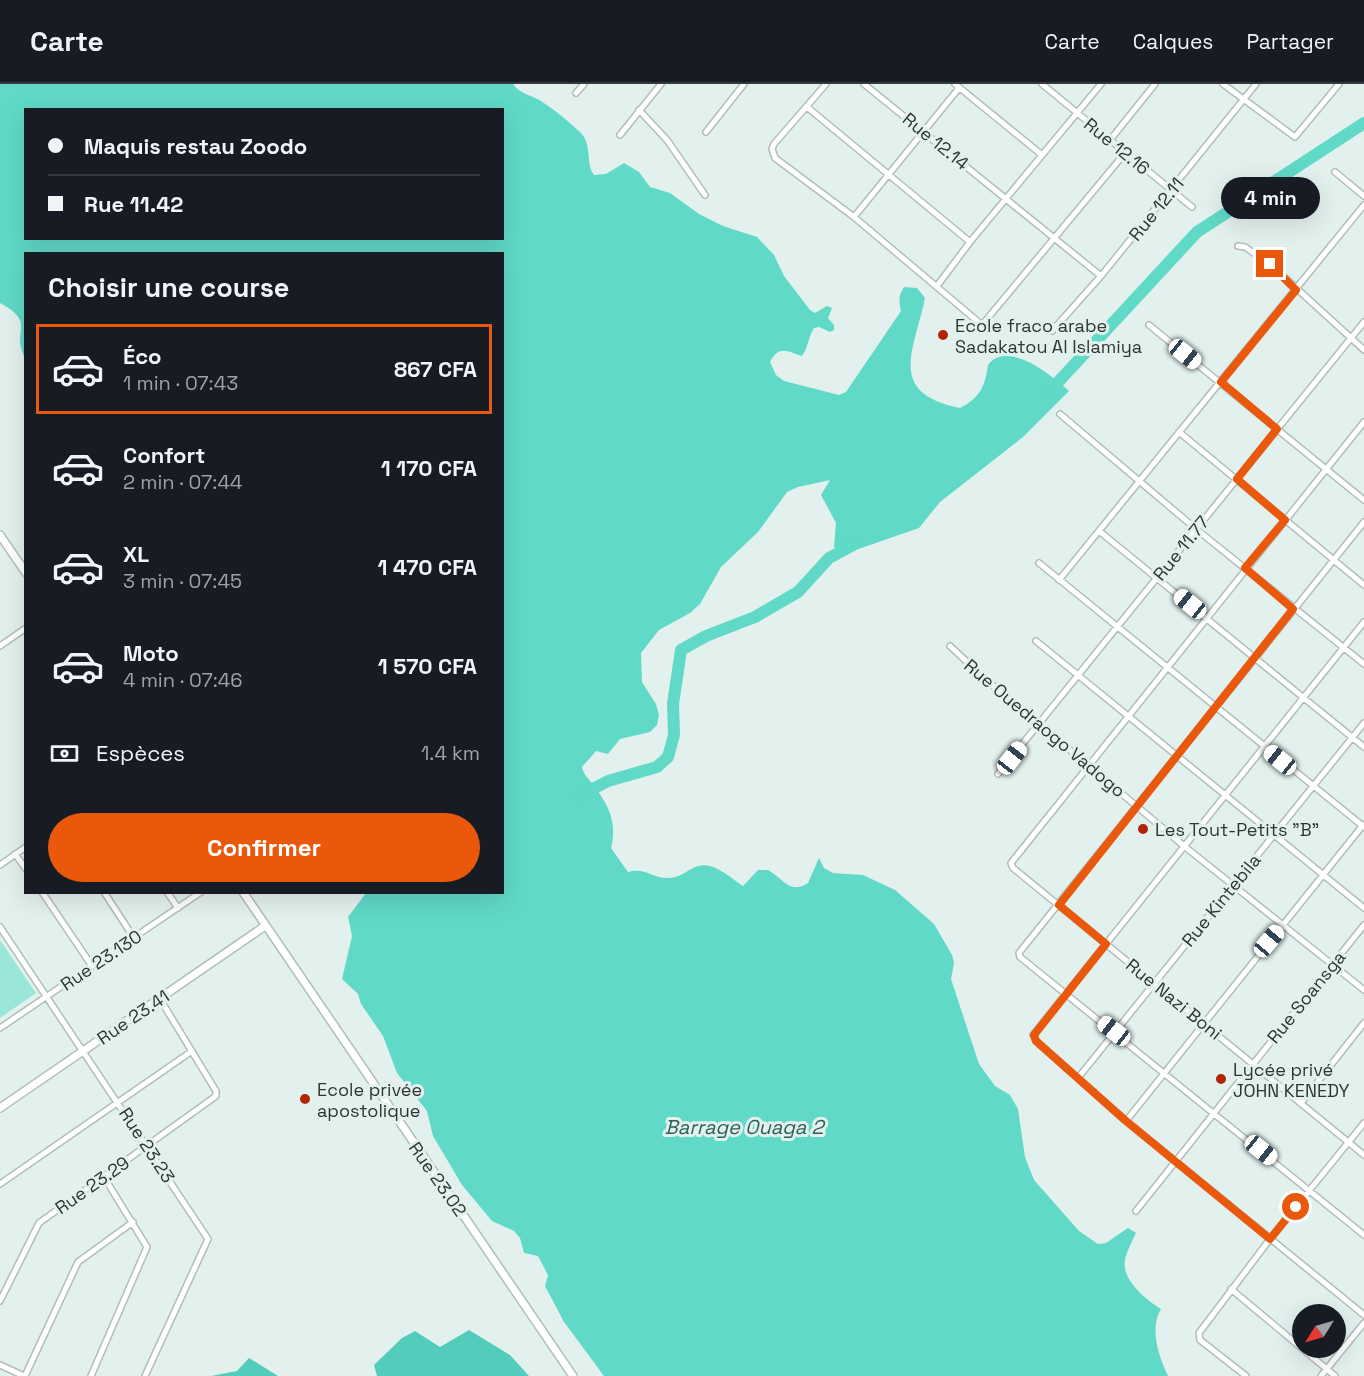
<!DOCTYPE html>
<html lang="fr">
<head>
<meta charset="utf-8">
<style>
	:root { --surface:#171b24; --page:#242831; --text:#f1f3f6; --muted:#9ea1a6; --line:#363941; --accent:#ea580c }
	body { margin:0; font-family:"Space Grotesk",sans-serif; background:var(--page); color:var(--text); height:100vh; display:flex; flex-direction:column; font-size:22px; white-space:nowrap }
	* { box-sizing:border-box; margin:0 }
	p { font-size:20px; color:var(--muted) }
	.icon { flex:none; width:33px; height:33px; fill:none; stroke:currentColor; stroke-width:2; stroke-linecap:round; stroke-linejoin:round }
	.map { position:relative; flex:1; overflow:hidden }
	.details { position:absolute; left:24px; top:168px; width:480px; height:642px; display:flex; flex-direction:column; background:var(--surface); border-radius:0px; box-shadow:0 6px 24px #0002 }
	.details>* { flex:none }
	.hud { position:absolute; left:24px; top:24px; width:480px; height:132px; border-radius:0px; box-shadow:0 6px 24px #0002; display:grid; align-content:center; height:132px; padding:0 24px; background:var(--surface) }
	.needle { width:39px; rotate:233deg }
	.buttons { position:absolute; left:1292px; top:1220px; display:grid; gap:12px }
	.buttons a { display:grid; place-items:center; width:54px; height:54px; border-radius:50%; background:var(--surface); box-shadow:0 6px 24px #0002; font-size:30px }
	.end { position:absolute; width:27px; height:27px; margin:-14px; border:8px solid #ea580c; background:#fff; box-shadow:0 0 0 3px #fff }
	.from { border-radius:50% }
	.bubble { position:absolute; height:42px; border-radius:21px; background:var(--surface); box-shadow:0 6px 24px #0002; font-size:20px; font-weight:700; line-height:42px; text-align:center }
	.car { position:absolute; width:18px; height:36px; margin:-18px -9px; border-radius:8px; box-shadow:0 0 4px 2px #0007; background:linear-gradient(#fff 24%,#345 0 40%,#fff 0 76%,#345 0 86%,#fff 0) }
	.hud b { display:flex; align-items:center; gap:21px; height:57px; font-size:22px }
	.hud b+b { border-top:2px solid var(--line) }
	.hud i { width:15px; height:15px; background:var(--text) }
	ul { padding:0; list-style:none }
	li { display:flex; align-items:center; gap:18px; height:90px; margin:0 12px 9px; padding:0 12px; border:3px solid transparent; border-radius:0px }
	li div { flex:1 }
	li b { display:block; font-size:22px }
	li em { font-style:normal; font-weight:700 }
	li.active { border-color:var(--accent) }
	li>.icon { width:54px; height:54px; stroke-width:1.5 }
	h2 { padding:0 24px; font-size:27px; line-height:72px }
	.pay { display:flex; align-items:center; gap:15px; height:66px; padding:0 24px; font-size:22px }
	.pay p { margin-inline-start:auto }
	.action { display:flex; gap:12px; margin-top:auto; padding:12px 24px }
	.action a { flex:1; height:69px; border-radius:36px; background:var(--accent); color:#fff; font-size:24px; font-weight:700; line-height:69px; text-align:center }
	header { display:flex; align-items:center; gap:36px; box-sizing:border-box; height:84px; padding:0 30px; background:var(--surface); border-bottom:2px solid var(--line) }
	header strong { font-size:28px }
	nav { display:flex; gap:33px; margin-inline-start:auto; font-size:21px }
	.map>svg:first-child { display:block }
	.green { fill:#9ae7da }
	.forest { fill:#52cdbb }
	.water { fill:#60d9c7; fill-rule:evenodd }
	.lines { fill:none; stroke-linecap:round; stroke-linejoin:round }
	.river { stroke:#60d9c7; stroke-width:12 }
	.minor-casing { stroke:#b0bebb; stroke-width:8 }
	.tertiary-casing { stroke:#b0bebb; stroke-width:10 }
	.minor { stroke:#fff; stroke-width:5 }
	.tertiary { stroke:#fff; stroke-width:7 }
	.route { stroke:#ea580c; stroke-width:8 }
	.poi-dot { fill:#b12406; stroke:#e3f1ee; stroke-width:2 }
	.labels { text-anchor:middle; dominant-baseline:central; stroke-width:6; stroke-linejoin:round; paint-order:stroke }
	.street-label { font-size:18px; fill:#2f3534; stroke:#e3f1ee }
	.poi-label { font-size:18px; fill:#2f3534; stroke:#e3f1ee; text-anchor:start }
	.water-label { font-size:20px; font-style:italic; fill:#2d6058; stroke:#e3f1ee }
</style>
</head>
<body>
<header>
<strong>Carte</strong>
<nav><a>Carte</a><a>Calques</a><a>Partager</a></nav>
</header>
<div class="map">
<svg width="1364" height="1292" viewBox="0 0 1364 1292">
	<rect width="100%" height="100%" fill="#e3f1ee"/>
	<path class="green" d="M0,856L36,909L0,934Z"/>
	<path class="forest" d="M469,1246L510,1271L529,1292H377L374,1281L402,1254L415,1247L440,1263Z
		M249,1274L278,1292H211L237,1287Z"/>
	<path class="water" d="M0,0H513C521,11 533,11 544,19C556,27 569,38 580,48C593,61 585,78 594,91L606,90L624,79L639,88L650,103L670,109L699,130L723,142L757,153L774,171L784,192L810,226L815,229L827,222L832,224L828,234L834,241V246L830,248L819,243L814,244C808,253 809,262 802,272C788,268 779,260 770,278L776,291L784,297L839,311L846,308L901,227C899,218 898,212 904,203L917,204L925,214C915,265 885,309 960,324C980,314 985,302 988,281C1007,255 1053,292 1069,307L1023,353L940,418L919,444L844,470L834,463L836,439L821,411L830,396L798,403L787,408L758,448L721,483L700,520L690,529L659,546L641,569L642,598L656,620L659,631L657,641L650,648L620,655L608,670L596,667L582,683C584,692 590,696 595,703C610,724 617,739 611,764L628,788C645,783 652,794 668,794C679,794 685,788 693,784C711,774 729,793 743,802L758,786H768C783,794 789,811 808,799L819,774L824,784L833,789L863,791L895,806L934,840L952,871L954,879L951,895L979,980L995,1002L1010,1011L1018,1025L1025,1073L1034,1096L1079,1147L1098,1160L1106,1159L1128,1144L1136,1149C1132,1157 1127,1167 1125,1176C1121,1195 1146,1216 1161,1225C1149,1245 1159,1273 1168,1292H604L564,1238L545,1202L548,1191L538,1172L524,1169L520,1154L514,1147L492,1137L462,1101L433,1052L427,1027L397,989L383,952L361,920L358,910L342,895L352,852L348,833L366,809L502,808V170H26L25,274C10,245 38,240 0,219ZM26,26H502V154H26Z"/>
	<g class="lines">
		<path class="river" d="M1048,309L1197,148L1364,39
			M581,711L608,697L657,683L668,673L674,651L673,620L681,566L706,552L755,533L798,508L829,474L853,461"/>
		<g class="minor-casing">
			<path id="minor" d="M826,0L774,60L772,65L775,74L854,133L982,241L1125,69
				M864,0L1101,192
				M955,0L1042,71
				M1042,0L1192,123
				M1223,0L1295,53L1339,0
				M576,9L584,0
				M807,23L970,158
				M639,26L667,56L705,111
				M706,48L744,0
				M620,51L661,0
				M1110,56L1155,0
				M1335,88L1364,112
				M854,133L959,4
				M1238,162L1245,163L1270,180L1364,266
				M937,202L970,158L1101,0
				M1149,241L1364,416
				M1052,247L1101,192L1256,0
				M1060,330L1196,445L1364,580
				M1364,338L1011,779L1013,784L1364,1071
				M1179,348L1364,501
				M1364,438L1019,869L1020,873L1364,1151
				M1099,447L1364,663
				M1039,479L1364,743
				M1059,496L1364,121
				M1364,538L1033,951L1036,957L1126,1037L1364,1231
				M1036,557L1364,824
				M0,562L26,544
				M950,562L983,593L1184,762L1364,906
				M998,690L1364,238
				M15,770L26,785
				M0,781L26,763
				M42,808L92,882
				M104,808L134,854
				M167,808L178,824
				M0,843L208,1155L145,1292
				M0,944L201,808
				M1078,994L1364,639
				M1301,1019L1364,939
				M1126,1037L1363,741
				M0,1100L192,967
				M1136,1127L1364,841
				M1231,1205L1335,1292
				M0,1217L39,1139L216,1012V1007L160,915
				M0,1281L24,1292
				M25,1292L78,1178L133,1138
				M91,1292L147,1163L104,1093
				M1246,1292L1200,1256L1199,1249L1270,1155L1364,1039
				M1321,1292L1364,1239"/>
		</g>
		<g class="tertiary-casing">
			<path id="tertiary" d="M0,451L26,489
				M243,808L573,1292
				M0,1024L265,842"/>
		</g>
		<use href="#minor" class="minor"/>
		<use href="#tertiary" class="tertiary"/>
	</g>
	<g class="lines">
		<path class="route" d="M1270,180L1296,206L1221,298L1277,345L1237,395L1285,436L1245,484L1293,525L1059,821L1106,860L1034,951L1036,957L1126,1037L1270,1155L1296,1123"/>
	</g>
	<g class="poi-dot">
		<circle cx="943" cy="251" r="6"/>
		<circle cx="1143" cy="745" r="6"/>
		<circle cx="1221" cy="995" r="6"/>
		<circle cx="305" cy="1015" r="6"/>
	</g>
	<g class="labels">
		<g class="street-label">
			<text transform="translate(936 57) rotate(39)">Rue 12.14</text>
			<text transform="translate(1117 62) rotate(39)">Rue 12.16</text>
			<text transform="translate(1156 125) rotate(-51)">Rue 12.11</text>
			<text transform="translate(1181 464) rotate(-51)">Rue 11.77</text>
			<text transform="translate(1045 644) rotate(40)">Rue Ouedraogo Vadogo</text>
			<text transform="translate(1221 816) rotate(-51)">Rue Kintebila</text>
			<text transform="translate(101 876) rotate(-34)">Rue 23.130</text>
			<text transform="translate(1306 913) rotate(-51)">Rue Soansga</text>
			<text transform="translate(1174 915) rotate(39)">Rue Nazi Boni</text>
			<text transform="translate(133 933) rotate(-34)">Rue 23.41</text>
			<text transform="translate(147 1061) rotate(57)">Rue 23.23</text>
			<text transform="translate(438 1095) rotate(55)">Rue 23.02</text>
			<text transform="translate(92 1101) rotate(-35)">Rue 23.29</text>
		</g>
		<g class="poi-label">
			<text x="955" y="241">Ecole fraco arabe<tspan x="955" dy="21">Sadakatou Al Islamiya</tspan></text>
			<text x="1155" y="745">Les Tout-Petits "B"</text>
			<text x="1233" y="985">Lycée privé<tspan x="1233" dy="21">JOHN KENEDY</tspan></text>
			<text x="317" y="1005">Ecole privée<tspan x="317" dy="21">apostolique</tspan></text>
		</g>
		<g class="water-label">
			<text x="744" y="1043">Barrage Ouaga 2</text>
		</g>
	</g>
</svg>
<div class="buttons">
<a><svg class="needle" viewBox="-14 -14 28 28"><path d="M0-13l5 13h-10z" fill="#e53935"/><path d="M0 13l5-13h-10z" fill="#9ea1a6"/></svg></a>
</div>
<i class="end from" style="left:1296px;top:1123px"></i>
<i class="end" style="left:1270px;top:180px"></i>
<div class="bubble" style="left:1221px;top:93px;width:99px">4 min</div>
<i class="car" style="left:1185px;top:270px;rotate:129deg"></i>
<i class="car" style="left:1190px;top:520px;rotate:309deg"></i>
<i class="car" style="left:1012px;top:674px;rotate:38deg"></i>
<i class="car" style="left:1280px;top:676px;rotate:309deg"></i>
<i class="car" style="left:1269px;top:857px;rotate:40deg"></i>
<i class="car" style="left:1114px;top:947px;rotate:308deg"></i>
<i class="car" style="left:1261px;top:1066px;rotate:129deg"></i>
<div class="hud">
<b><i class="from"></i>Maquis restau Zoodo</b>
<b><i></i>Rue 11.42</b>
</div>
<section class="details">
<h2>Choisir une course</h2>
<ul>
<li class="active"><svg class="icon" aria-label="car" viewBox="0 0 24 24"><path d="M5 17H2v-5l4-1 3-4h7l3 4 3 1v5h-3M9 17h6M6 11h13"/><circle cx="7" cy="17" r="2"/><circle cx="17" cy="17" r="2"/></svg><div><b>Éco</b><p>1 min · 07:43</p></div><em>867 CFA</em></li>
<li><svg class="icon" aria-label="car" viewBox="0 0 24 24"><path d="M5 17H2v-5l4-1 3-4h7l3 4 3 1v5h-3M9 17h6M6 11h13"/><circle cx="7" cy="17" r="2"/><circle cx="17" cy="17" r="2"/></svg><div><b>Confort</b><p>2 min · 07:44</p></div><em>1 170 CFA</em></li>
<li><svg class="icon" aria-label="car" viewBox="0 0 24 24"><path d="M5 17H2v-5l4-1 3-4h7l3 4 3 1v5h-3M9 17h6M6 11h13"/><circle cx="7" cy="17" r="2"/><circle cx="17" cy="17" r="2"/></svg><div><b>XL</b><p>3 min · 07:45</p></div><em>1 470 CFA</em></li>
<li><svg class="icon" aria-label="car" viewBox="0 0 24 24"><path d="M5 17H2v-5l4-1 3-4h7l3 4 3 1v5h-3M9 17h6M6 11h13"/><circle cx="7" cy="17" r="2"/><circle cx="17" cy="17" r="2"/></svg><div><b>Moto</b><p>4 min · 07:46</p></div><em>1 570 CFA</em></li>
</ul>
<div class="pay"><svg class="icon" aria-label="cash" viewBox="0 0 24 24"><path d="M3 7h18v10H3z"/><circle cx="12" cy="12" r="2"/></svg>Espèces<p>1.4 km</p></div>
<div class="action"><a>Confirmer</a></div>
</section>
</div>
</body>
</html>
